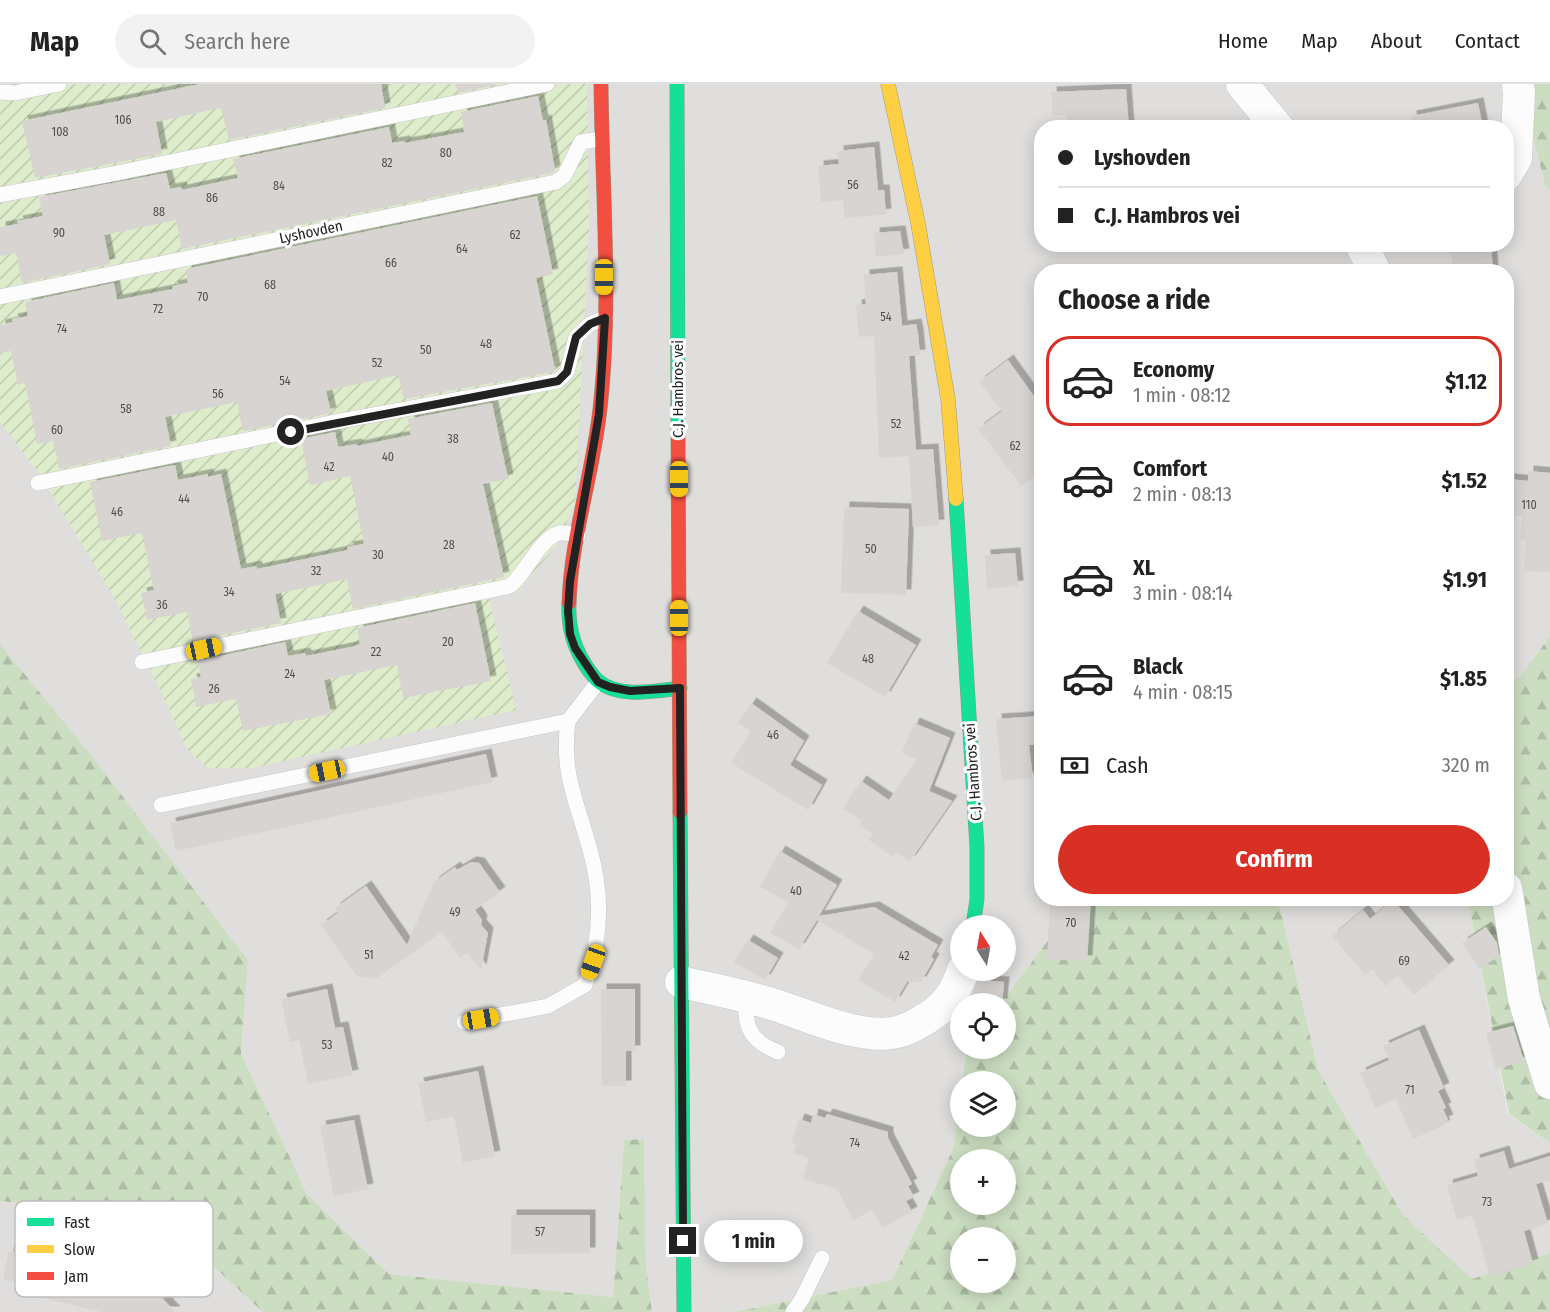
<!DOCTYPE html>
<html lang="en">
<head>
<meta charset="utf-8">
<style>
	:root { --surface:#fff; --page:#f2f2f2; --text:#222; --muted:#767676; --line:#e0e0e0; --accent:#d93025 }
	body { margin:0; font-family:"Fira Sans Condensed",sans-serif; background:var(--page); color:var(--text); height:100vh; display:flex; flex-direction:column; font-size:22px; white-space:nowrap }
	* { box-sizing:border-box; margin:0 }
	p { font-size:20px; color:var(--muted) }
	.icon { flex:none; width:33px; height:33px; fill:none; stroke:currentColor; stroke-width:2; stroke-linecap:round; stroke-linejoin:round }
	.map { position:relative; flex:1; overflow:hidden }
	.details { position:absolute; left:1034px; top:180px; width:480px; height:642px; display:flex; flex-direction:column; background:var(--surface); border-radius:24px; box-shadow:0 3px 15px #0003 }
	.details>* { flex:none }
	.banner { position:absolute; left:1034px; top:36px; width:480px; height:132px; border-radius:24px; box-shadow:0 3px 15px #0003; display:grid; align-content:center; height:132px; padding:0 24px; background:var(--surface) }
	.needle { width:39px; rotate:349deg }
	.tools { position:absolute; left:950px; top:831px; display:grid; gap:12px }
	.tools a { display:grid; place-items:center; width:66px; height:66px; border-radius:50%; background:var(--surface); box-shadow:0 3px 15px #0003; font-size:30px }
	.end { position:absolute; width:27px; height:27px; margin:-14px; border:8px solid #222; background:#fff; box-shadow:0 0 0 3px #fff }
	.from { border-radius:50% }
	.bubble { position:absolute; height:42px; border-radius:21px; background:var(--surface); box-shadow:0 3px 15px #0003; font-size:20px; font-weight:700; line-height:42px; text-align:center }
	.car { position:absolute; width:18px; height:36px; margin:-18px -9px; border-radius:8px; box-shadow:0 0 4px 2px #0007; background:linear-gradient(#f5c518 24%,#345 0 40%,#f5c518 0 76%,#345 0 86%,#f5c518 0) }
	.banner b { display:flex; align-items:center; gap:21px; height:57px; font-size:22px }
	.banner b+b { border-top:2px solid var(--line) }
	.banner i { width:15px; height:15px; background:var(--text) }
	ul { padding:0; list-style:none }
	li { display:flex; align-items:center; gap:18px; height:90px; margin:0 12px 9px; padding:0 12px; border:3px solid transparent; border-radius:24px }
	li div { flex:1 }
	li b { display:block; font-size:22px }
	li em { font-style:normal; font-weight:700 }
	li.current { border-color:var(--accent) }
	li>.icon { width:54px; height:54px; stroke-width:1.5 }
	h2 { padding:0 24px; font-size:27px; line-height:72px }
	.pay { display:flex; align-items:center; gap:15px; height:66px; padding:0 24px; font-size:22px }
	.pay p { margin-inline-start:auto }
	.action { display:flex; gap:12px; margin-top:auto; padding:12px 24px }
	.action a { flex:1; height:69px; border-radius:36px; background:var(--accent); color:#fff; font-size:24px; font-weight:700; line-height:69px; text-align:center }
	header { display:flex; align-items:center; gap:36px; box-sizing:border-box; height:84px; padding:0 30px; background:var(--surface); border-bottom:2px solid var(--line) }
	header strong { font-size:28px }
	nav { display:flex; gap:33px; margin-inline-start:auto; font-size:21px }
	.search { width:420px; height:54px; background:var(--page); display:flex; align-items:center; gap:15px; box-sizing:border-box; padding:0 21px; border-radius:33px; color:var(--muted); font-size:22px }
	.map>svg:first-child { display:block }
	.residential { fill:#dfdedc; fill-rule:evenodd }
	.forest { fill:url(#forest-firs); fill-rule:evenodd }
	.garden { fill:url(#garden-furrows) }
	.building { fill:#d7d4d2; filter:url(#shadow) }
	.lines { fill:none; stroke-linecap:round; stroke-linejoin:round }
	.lane-casing { stroke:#c9c8c7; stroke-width:16 }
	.street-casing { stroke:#c9c8c7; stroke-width:33 }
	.fast-casing { stroke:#999a82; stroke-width:15 }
	.slow-casing { stroke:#999a82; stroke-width:15 }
	.jam-casing { stroke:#999a82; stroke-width:15 }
	.lane { stroke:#fdfcfc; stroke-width:15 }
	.street { stroke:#fdfcfc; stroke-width:32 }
	.fast { stroke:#16e098; stroke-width:14 }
	.slow { stroke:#ffcf43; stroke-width:14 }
	.jam { stroke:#f24e42; stroke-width:14 }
	.route { stroke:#222; stroke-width:8 }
	.labels { text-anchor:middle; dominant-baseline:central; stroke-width:6; stroke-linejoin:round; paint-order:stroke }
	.number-label { font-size:12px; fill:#4f4e4e }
	.street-label { font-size:15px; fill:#222; stroke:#fff }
	.key { fill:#fff; stroke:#bdbdbd; stroke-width:1.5 }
	.key-label { font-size:16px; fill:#222 }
</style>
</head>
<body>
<header>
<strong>Map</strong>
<div class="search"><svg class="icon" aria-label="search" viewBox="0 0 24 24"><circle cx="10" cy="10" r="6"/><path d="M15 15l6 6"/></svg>Search here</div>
<nav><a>Home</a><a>Map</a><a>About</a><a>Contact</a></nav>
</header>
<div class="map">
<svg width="1550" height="1228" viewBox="0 0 1550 1228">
	<defs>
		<pattern id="forest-firs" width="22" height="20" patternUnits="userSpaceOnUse" patternTransform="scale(1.5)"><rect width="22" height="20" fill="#cbdec1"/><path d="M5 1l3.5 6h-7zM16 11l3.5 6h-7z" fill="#aebea6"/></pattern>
		<pattern id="garden-furrows" width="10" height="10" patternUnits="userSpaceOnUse" patternTransform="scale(1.5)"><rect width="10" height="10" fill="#ddeccb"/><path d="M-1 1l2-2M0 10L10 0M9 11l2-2" fill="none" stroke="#bdcaae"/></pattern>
		<filter id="shadow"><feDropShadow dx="5.5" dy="-5.5" stdDeviation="0" flood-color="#0004"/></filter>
	</defs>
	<rect width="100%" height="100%" fill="#f0eeeb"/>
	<path class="residential" d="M0,0H1520L1545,101L1550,106V552L1520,593L1506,599V188H1041V814L1079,815L1001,919L960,920V964L967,965L962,997L960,998V1013L953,1065L892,1196L734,1228H652L646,1182L644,1055L624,1056L613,1213L389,1190L307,1110L241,970L248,876L91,671L0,560ZM1041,44H1506V160H1041ZM960,842H1005V886H960Z
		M1278,815H1468L1508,1030L1550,1059V1169L1472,1195L1403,1131L1318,986Z
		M0,1117L27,1120L185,1156L263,1228H0Z"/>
	<path class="forest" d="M1520,0H1550V106L1545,101Z
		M1550,552V1059L1509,1030L1468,815L1506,814V599L1520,593Z
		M0,560L91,671L248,876L241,970L307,1110L389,1190L613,1213L624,1056L644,1055L646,1182L652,1228H263L185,1156L28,1120L0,1117Z
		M1079,815H1278L1318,986L1403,1131L1472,1195L1550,1169V1228H734L892,1196L953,1065L960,1013V1042H1005V998L962,997L967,965L1005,964V920L1001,919ZM960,1076H1005V1120H960ZM960,1154H1005V1198H960Z"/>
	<path class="garden" d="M0,0H587L589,142L575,419L557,461L518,508L489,514L516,626L251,684H208L187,665L164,614L114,513L40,391L0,338Z"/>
	<path class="building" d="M200,0H381L385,24L229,56L221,24L156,38L162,70L35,94L22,37Z
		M456,0H499L458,9Z
		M1126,5L1129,44H1067L1066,31H1053L1051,8Z
		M538,12L543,37L546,36L555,86L552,89L182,165L176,136L104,151L110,180L22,199L16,169L0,172V143L18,140L17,137L43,132L39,113L166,89L170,105L181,103L182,106L238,94L233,75L389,43L392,59L405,57V59L464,48L461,28Z
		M1478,19L1483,44H1412L1411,32Z
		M874,63L878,106H884L886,130L845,134L843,116L821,118L818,82L839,80L838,67Z
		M537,112L553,190L536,194L555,286L553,288L404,315L398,291L326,307L331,329L243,347L237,318L165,333L171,362L59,385L53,357L37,360L25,299L18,301L11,267L0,269V241L13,238L12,235L28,232L25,218L114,199L117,216L173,205L172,202L188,199L186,185Z
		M900,147L904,170L876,173L874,149Z
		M1450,160H1491L1493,188H1453Z
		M897,188L902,242L916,240L918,250L920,271L909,272L916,366L933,365L939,441L913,443L909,372L879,374L874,252L859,253L856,221L866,220L864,191Z
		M1008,276L1041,322V387L1021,402L978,345L1002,327L979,298Z
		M492,319L508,395L483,400L504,493L353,525L347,495L275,510L281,539L193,557L187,528L147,536L141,509L154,506L142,449L102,457L90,398L175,381L178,396L208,390V393L221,390L241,485L256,482L257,485L348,466L347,463L364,460L350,392L310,401L301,355L335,348L338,363L357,360V362L411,351L408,335Z
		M1528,387L1550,389V488L1524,487L1526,456L1520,455L1522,432L1507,431L1509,395L1528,397Z
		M844,423L909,425L906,511L841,509Z
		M1015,469L1018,502L987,505L985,471Z
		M475,519L491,597L403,614L397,581L324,596L331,630L243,647L236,615L196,623L191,595L201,593L197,577L285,558L288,572L305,569L306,572L351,563L360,560L357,544Z
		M858,527L916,561L885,613L827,579Z
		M751,619L804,657L790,681L822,701L808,726L731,679L751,647L738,639Z
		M1041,632V660L1029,661L1033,694L1002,697L996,635Z
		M914,639L950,654L929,707L952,717L910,777L896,768L893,773L869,756L873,750L859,741L862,737L843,724L861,697L889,716L917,675L902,669Z
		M486,670L492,698L176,767L170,739Z
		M780,767L837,801L819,832L874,823L938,861L931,873L934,875L921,898H907L895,918L858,896L874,870L817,836L799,865L770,849L788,819L760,802Z
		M471,778L479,779L500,808L475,826L482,836L481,841L488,849L481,886L468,869L460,874L442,848L376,895L357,892L321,841L338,829L335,824L366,802L407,861L434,798L455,783L457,786Z
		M1050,814H1091L1087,877L1047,875Z
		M1393,816L1449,881L1414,911L1398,892L1386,902L1372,885L1365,891L1332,852L1363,826L1370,835Z
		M1486,843L1497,859L1499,872L1480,885L1462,859Z
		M748,856L778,874L765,896L734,878Z
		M978,896L1004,898L1002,920H973L974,907Z
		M327,905L335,944L343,943L353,991L308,1000L299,956L290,958L281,915Z
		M601,905H635V967H626V1002H602Z
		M1513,942L1524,977L1496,985L1486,949Z
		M1419,946L1444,1004L1438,1007L1446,1024L1443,1025L1448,1036L1443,1038L1445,1041L1413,1055L1396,1015L1375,1024L1360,989L1389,976L1383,962Z
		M478,987L495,1072L463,1079L454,1032L426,1038L418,999Z
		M813,1030L825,1034L827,1030L888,1048V1054L912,1100L908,1102L914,1113L906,1117L912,1128L882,1144L872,1126L853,1136L837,1105L803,1095L809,1074L793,1069L796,1060L791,1059L799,1035L811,1039Z
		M354,1036L368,1105L334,1112L320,1042Z
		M1504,1067L1509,1085L1550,1072V1096L1536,1100L1548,1140L1524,1147L1533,1180L1490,1193L1472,1131L1457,1136L1447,1101L1478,1092L1474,1076Z
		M511,1131H590V1169L511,1170Z
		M9,1167L22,1170L23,1168L147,1197L175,1228H102L14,1207L16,1198L3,1195Z"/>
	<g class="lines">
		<g class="lane-casing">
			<path id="lane" d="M0,8L15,9L59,0
				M0,111L117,89L547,0
				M0,213L556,98L564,92L581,58L601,55
				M38,399L340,337L558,297L567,288L576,253L590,240L605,234
				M142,578L510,502C526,489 540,454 559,449C565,448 573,451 578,452
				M161,721L568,637L598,598
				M746,913C744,943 750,957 778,968
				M464,938L548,922L585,901C601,857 603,811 590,766C577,717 561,690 568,637
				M793,1228L802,1215L822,1174"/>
		</g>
		<g class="street-casing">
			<path id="street" d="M1242,0L1278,44
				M1506,91L1516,74L1519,9L1518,0
				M1361,160L1375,188
				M1506,804L1524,915L1550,999
				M681,898C712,905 744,911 775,921C810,932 867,960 904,946C910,944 915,941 920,938C943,926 955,911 963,886"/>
		</g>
		<g class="fast-casing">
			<path id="fast" d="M677,0L678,347
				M956,415L977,764V815L973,842
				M569,519C568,540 572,559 583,577C587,584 592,591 597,596C618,615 656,607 680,604
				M680,728L684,1228"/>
		</g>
		<g class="slow-casing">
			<path id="slow" d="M888,0L918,139L948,315L956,415"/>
		</g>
		<g class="jam-casing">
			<path id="jam" d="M678,347L680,728
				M569,519C571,453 593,390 600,325C612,217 602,108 601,0"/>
		</g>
		<use href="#lane" class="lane"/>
		<use href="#street" class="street"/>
		<use href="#fast" class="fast"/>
		<use href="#slow" class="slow"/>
		<use href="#jam" class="jam"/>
	</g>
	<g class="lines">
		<path class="route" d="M291,348L558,297L567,288L576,253L590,240L605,234L599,330L570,497L568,527L570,550L575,564L598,598L610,603L630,607L680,604L683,1157"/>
	</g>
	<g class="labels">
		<g class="number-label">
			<text x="123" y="36">106</text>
			<text x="60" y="48">108</text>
			<text x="446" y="69">80</text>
			<text x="387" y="79">82</text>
			<text x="853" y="101">56</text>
			<text x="279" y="102">84</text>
			<text x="212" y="114">86</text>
			<text x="159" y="128">88</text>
			<text x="59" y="149">90</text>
			<text x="515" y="151">62</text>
			<text x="462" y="165">64</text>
			<text x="391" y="179">66</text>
			<text x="270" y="201">68</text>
			<text x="203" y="213">70</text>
			<text x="158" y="225">72</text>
			<text x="886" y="233">54</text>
			<text x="62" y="245">74</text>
			<text x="486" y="260">48</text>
			<text x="426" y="266">50</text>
			<text x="377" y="279">52</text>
			<text x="285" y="297">54</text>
			<text x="218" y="310">56</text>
			<text x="126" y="325">58</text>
			<text x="896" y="340">52</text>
			<text x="57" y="346">60</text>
			<text x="453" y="355">38</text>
			<text x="1015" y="362">62</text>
			<text x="388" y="373">40</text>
			<text x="329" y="383">42</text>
			<text x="184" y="415">44</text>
			<text x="1529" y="421">110</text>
			<text x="117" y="428">46</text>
			<text x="449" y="461">28</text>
			<text x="871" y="465">50</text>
			<text x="378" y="471">30</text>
			<text x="316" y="487">32</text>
			<text x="229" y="508">34</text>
			<text x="162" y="521">36</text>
			<text x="448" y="558">20</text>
			<text x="376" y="568">22</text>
			<text x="868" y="575">48</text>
			<text x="290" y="590">24</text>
			<text x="214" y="605">26</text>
			<text x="773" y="651">46</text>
			<text x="796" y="807">40</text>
			<text x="455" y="828">49</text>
			<text x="1071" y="839">70</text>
			<text x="369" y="871">51</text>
			<text x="904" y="872">42</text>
			<text x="1404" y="877">69</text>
			<text x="327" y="961">53</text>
			<text x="1410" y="1006">71</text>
			<text x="855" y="1059">74</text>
			<text x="1487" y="1118">73</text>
			<text x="540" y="1148">57</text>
		</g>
		<g class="street-label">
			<text transform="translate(311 148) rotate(-12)">Lyshovden</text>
			<text transform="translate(678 305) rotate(-90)">C.J. Hambros vei</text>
			<text transform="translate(973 688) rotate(-94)">C.J. Hambros vei</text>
		</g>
	</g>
	<rect x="15" y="1117" width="198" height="96" rx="9" class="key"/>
	<rect x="27" y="1134" width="27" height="8" fill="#16e098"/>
	<rect x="27" y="1161" width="27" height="8" fill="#ffcf43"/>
	<rect x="27" y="1188" width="27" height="8" fill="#f24e42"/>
	<g class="key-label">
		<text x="64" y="1144">Fast</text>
		<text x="64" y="1171">Slow</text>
		<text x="64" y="1198">Jam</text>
	</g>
</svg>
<div class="tools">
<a><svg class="needle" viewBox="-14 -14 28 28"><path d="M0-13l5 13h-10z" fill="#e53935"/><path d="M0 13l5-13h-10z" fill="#767676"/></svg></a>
<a><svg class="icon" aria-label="locate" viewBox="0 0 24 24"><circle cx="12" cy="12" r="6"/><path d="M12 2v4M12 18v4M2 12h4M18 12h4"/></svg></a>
<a><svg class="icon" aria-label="layers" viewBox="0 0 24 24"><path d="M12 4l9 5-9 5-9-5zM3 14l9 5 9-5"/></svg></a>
<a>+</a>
<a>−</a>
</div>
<i class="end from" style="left:291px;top:348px"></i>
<i class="end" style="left:683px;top:1157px"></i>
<div class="bubble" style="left:704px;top:1136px;width:99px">1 min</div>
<i class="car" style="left:604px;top:193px;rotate:180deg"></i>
<i class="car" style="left:679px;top:395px;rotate:180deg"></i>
<i class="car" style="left:679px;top:534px;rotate:0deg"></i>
<i class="car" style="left:204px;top:565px;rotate:78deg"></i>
<i class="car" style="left:327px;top:687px;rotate:258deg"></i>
<i class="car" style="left:593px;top:878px;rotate:200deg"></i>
<i class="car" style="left:481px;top:935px;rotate:80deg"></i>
<div class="banner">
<b><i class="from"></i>Lyshovden</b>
<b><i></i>C.J. Hambros vei</b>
</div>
<section class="details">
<h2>Choose a ride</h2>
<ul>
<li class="current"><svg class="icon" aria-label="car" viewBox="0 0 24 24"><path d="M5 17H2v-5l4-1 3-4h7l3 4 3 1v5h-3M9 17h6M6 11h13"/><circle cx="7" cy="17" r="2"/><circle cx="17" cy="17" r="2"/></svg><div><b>Economy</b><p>1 min · 08:12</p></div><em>$1.12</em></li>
<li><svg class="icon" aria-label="car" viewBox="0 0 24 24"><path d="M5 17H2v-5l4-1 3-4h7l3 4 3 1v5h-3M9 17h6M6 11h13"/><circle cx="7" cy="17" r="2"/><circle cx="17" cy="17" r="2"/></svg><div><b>Comfort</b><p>2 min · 08:13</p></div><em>$1.52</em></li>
<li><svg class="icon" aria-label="car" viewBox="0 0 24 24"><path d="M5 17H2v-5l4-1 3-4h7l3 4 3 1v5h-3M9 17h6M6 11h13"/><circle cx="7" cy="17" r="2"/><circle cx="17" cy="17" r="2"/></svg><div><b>XL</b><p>3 min · 08:14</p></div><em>$1.91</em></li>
<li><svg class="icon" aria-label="car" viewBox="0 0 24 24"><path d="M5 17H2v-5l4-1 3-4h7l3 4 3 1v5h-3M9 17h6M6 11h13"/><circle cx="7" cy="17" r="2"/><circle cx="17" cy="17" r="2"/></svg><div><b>Black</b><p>4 min · 08:15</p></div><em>$1.85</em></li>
</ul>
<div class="pay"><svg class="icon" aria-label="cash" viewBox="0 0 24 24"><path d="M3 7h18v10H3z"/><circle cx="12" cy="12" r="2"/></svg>Cash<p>320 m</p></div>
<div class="action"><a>Confirm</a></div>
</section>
</div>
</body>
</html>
